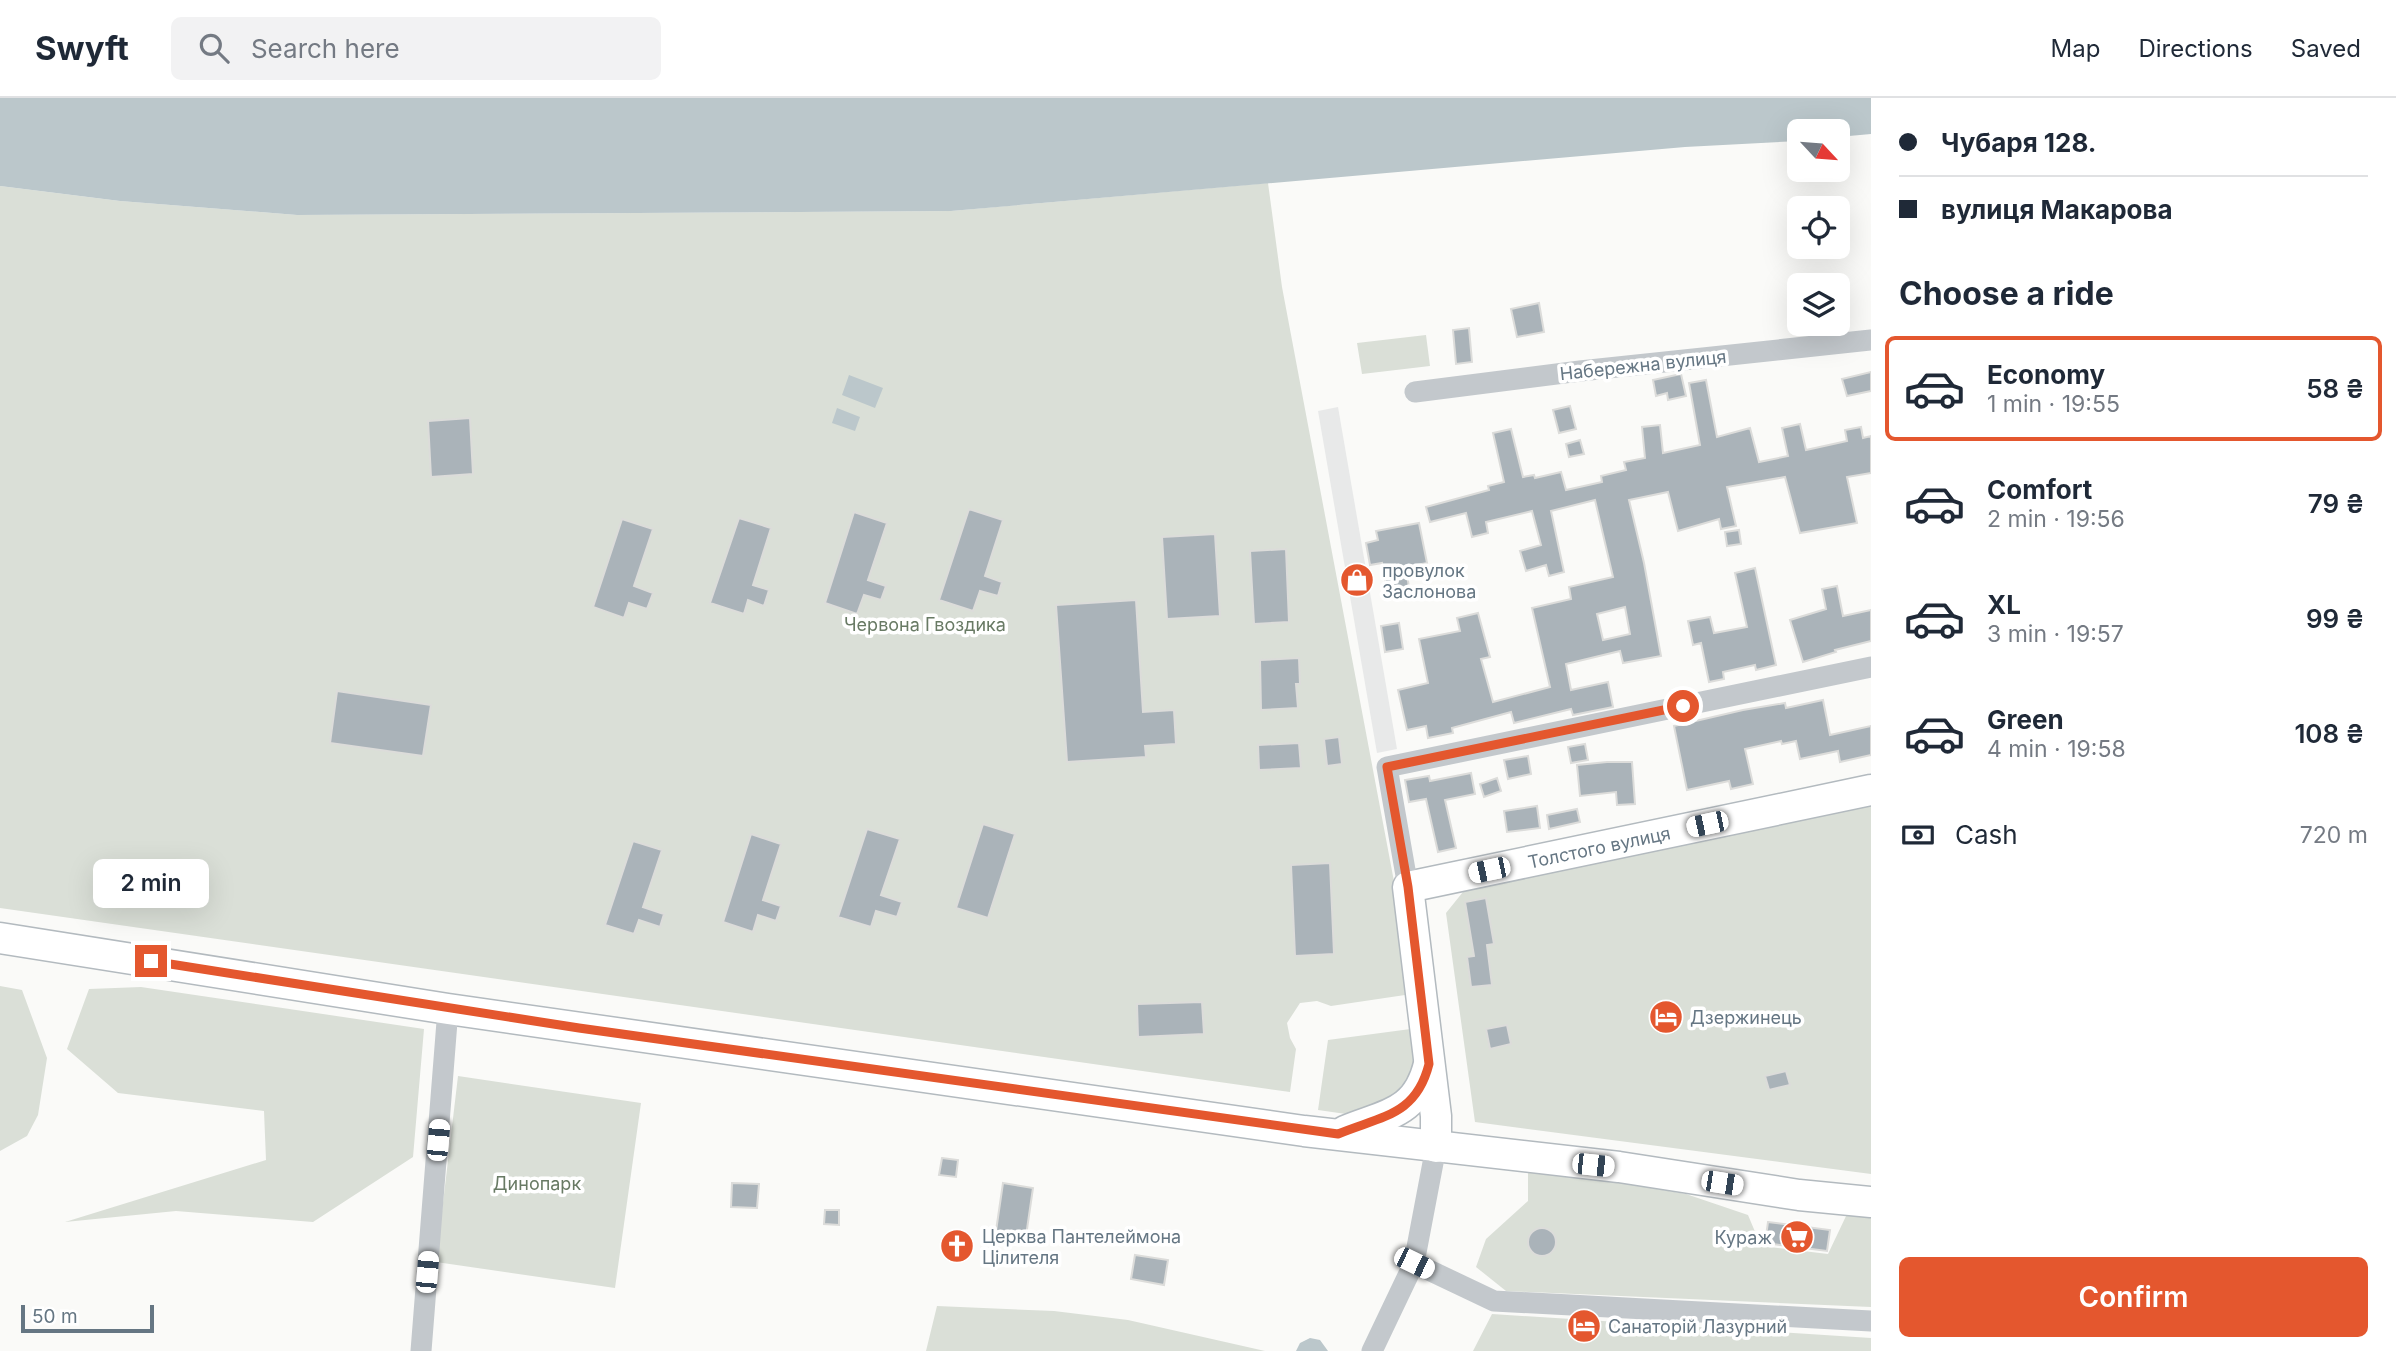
<!DOCTYPE html>
<html lang="en">
<head>
<meta charset="utf-8">
<style>
	:root { --surface:#fff; --page:#f2f2f3; --text:#1f2937; --muted:#747a83; --line:#e0e1e3; --accent:#e4572e }
	body { margin:0; font-family:Inter,sans-serif; background:var(--page); color:var(--text); height:100vh; display:flex; flex-direction:column; font-size:26px; white-space:nowrap }
	* { box-sizing:border-box; margin:0 }
	p { font-size:23px; color:var(--muted) }
	.icon { flex:none; width:38px; height:38px; fill:none; stroke:currentColor; stroke-width:2; stroke-linecap:round; stroke-linejoin:round }
	.map { position:relative; flex:1; overflow:hidden }
	.sheet { display:flex; flex-direction:column; background:var(--surface); width:525px }
	.sheet>* { flex:none }
	.top-card { display:grid; align-content:center; height:154px; padding:0 28px; background:var(--surface) }
	.needle { width:46px; rotate:116deg }
	.buttons { position:absolute; left:1787px; top:21px; display:grid; gap:14px }
	.buttons a { display:grid; place-items:center; width:63px; height:63px; border-radius:10px; background:var(--surface); box-shadow:0 7px 28px #0002; font-size:35px }
	.scale { position:absolute; left:21px; bottom:18px; width:133px; box-sizing:border-box; padding-left:7px; border:4px solid #657683; border-top:0; font-size:19px; line-height:24px; white-space:nowrap; color:#657683; -webkit-text-stroke:5px #fff; paint-order:stroke }
	.end { position:absolute; width:32px; height:32px; margin:-16px; border:9px solid #e4572e; background:#fff; box-shadow:0 0 0 4px #fff }
	.from { border-radius:50% }
	.bubble { position:absolute; height:49px; border-radius:10px; background:var(--surface); box-shadow:0 7px 28px #0002; font-size:23px; font-weight:600; line-height:49px; text-align:center }
	.car { position:absolute; width:21px; height:42px; margin:-21px -10px; border-radius:9px; box-shadow:0 0 5px 2px #0007; background:linear-gradient(#fff 24%,#345 0 40%,#fff 0 76%,#345 0 86%,#fff 0) }
	.top-card b { display:flex; align-items:center; gap:24px; height:66px; font-size:26px }
	.top-card b+b { border-top:2px solid var(--line) }
	.top-card i { width:18px; height:18px; background:var(--text) }
	ul { padding:0; list-style:none }
	li { display:flex; align-items:center; gap:21px; height:105px; margin:0 14px 10px; padding:0 14px; border:4px solid transparent; border-radius:10px }
	li div { flex:1 }
	li b { display:block; font-size:26px }
	li em { font-style:normal; font-weight:600 }
	li.on { border-color:var(--accent) }
	li>.icon { width:63px; height:63px; stroke-width:1.5 }
	h2 { padding:0 28px; font-size:32px; line-height:84px }
	.pay { display:flex; align-items:center; gap:18px; height:77px; padding:0 28px; font-size:26px }
	.pay p { margin-inline-start:auto }
	.button { display:flex; gap:14px; margin-top:auto; padding:14px 28px }
	.button a { flex:1; height:80px; border-radius:10px; background:var(--accent); color:#fff; font-size:28px; font-weight:600; line-height:80px; text-align:center }
	header { display:flex; align-items:center; gap:42px; box-sizing:border-box; height:98px; padding:0 35px; background:var(--surface); border-bottom:2px solid var(--line) }
	header strong { font-size:33px }
	nav { display:flex; gap:38px; margin-inline-start:auto; font-size:24px }
	.search { width:490px; height:63px; background:var(--page); display:flex; align-items:center; gap:18px; box-sizing:border-box; padding:0 24px; border-radius:10px; color:var(--muted); font-size:26px }
	main { display:flex; flex:1; min-height:0 }
	.map>svg:first-child { display:block }
	.built { fill:#e8e9e9 }
	.green { fill:#dadfd7 }
	.water { fill:#bbc7cb }
	.building { fill:#aab3b9; stroke:#dcdcda; stroke-width:2; fill-rule:evenodd }
	.lines { fill:none; stroke-linecap:round; stroke-linejoin:round }
	.secondary-casing { stroke:#b3babf; stroke-width:33 }
	.minor { stroke:#c3c8cc; stroke-width:21 }
	.secondary { stroke:#fff; stroke-width:30 }
	.route { stroke:#e4572e; stroke-width:9 }
	.labels { text-anchor:middle; dominant-baseline:central; stroke-width:7; stroke-linejoin:round; paint-order:stroke }
	.street-label { font-size:18px; fill:#657683; stroke:#fff }
	.poi-label { font-size:18px; fill:#657683; stroke:#fff; text-anchor:start }
	.park-label { font-size:18px; fill:#687a64; stroke:#fff }
</style>
</head>
<body>
<header>
<strong>Swyft</strong>
<div class="search"><svg class="icon" aria-label="search" viewBox="0 0 24 24"><circle cx="10" cy="10" r="6"/><path d="M15 15l6 6"/></svg>Search here</div>
<nav><a>Map</a><a>Directions</a><a>Saved</a></nav>
</header>
<main>
<div class="map">
<svg width="1871" height="1253" viewBox="0 0 1871 1253">
	<rect width="100%" height="100%" fill="#fafaf8"/>
	<path class="built" d="M1338,309L1397,651L1377,655L1318,313Z"/>
	<path class="green" d="M1268,85L1282,189L1396,794L1405,897L1331,908L1317,903L1300,905L1287,925L1290,940L1296,951L1290,994L0,810V88L120,103L297,117L951,113Z
		M1426,237L1430,268L1362,276L1357,245Z
		M1871,705V1076L1475,1024L1446,815L1471,784Z
		M0,888L22,892L47,960L38,1017L27,1038L0,1053Z
		M141,889L424,931L413,1059L313,1124L176,1113L65,1124L266,1062L264,1013L118,995L67,951L89,891Z
		M1418,930L1413,989L1353,1017L1318,1012L1328,942Z
		M458,978L641,1005L615,1190L436,1164Z
		M1528,1069L1686,1096L1748,1117L1761,1148L1828,1156L1847,1116L1871,1119V1209L1506,1193L1476,1169L1486,1141L1528,1103Z
		M937,1208L1054,1213L1128,1222L1265,1253H926Z
		M1492,1216L1871,1240V1253H1473Z"/>
	<path class="water" d="M0,0H1871V36L1838,39V33H1799V43L1685,49L951,113L297,117L120,103L0,88Z
		M849,277L883,290L875,310L842,297Z
		M837,310L860,319L855,333L832,325Z
		M1310,1240L1320,1242L1328,1253H1296L1300,1245Z"/>
	<path class="building" d="M1539,205L1544,234L1517,239L1511,211Z
		M1469,230L1472,264L1456,266L1453,232Z
		M1871,274V293L1847,298L1842,281Z
		M1681,276L1686,298L1668,302L1667,295L1656,298L1653,282Z
		M1706,282L1717,339L1750,330L1759,364L1788,358L1782,330L1800,326L1806,352L1847,343L1845,332L1861,329L1863,340L1871,338V375L1847,379L1857,425L1800,435L1785,379L1727,389L1736,428L1721,431L1719,421L1678,433L1668,394L1629,402L1644,465L1661,558L1623,565L1620,553L1566,566L1571,592L1608,584L1613,609L1573,617L1571,611L1514,625L1511,614L1452,630L1453,635L1428,640L1426,628L1407,632L1398,592L1428,585L1419,541L1460,533L1457,520L1478,515L1490,559L1481,561L1493,604L1550,589L1532,510L1571,501L1569,489L1613,479L1595,402L1551,413L1564,474L1549,478L1546,467L1526,473L1520,453L1541,447L1532,413L1486,424L1488,435L1472,439L1466,415L1430,424L1426,409L1489,392L1488,388L1504,384L1493,335L1511,331L1523,379L1534,377L1535,380L1561,374L1566,392L1602,384L1601,378L1626,372L1624,364L1645,360L1642,329L1660,327L1663,355L1700,347L1689,285ZM1625,509L1630,536L1603,542L1597,516Z
		M1570,308L1576,331L1559,335L1553,312Z
		M470,320L473,376L431,379L428,323Z
		M1580,342L1584,356L1569,359L1566,346Z
		M969,411L1003,422L985,478L1002,484L998,498L980,493L973,513L939,502Z
		M854,414L887,425L868,482L886,488L881,502L864,497L857,516L825,505Z
		M739,420L771,430L753,487L769,492L764,508L748,502L744,516L710,505Z
		M622,421L653,431L634,488L653,495L647,511L629,505L624,520L593,509Z
		M1419,425L1427,465L1406,469L1410,497L1388,500L1382,465L1370,467L1366,445L1378,442L1376,433Z
		M1739,432L1741,446L1727,448L1725,434Z
		M1215,436L1220,518L1167,521L1162,439Z
		M1286,451L1289,524L1254,526L1250,453Z
		M1755,470L1776,567L1756,572L1755,567L1723,574L1724,581L1709,584L1701,545L1693,547L1688,523L1710,519L1714,535L1747,529L1735,475Z
		M1837,488L1843,518L1871,512V543L1835,552L1836,554L1803,564L1790,522L1826,511L1822,491Z
		M1136,502L1143,614L1174,612L1176,646L1145,648L1146,659L1067,664L1056,507Z
		M1399,525L1403,551L1385,554L1381,528Z
		M1299,560L1300,586H1296L1298,610L1261,612L1260,562Z
		M337,593L431,607L423,658L330,645Z
		M1823,602L1830,637L1871,628V657L1840,664L1838,653L1800,661L1796,643L1782,646L1781,643L1745,651L1753,686L1731,691L1729,683L1687,692L1674,628L1743,612L1785,605L1786,610Z
		M1339,639L1342,666L1327,668L1324,641Z
		M1299,645L1301,670L1259,672L1258,647Z
		M1585,646L1588,662L1571,665L1568,649Z
		M1528,658L1531,676L1508,681L1504,662Z
		M1607,664H1632L1635,706L1617,707L1616,694L1580,698L1577,667Z
		M1471,675L1475,696L1445,702L1456,750L1438,754L1426,701L1409,704L1405,682L1429,678L1430,683Z
		M1497,680L1501,693L1484,699L1480,686Z
		M1537,708L1540,730L1507,734L1504,713Z
		M1577,711L1580,724L1549,731L1547,717Z
		M983,726L1015,736L988,820L956,810Z
		M867,731L900,741L881,797L902,804L897,819L876,813L871,829L838,819Z
		M751,736L781,746L763,802L781,808L776,823L758,817L753,834L723,824Z
		M633,743L662,752L643,809L664,816L660,829L639,822L634,836L605,827Z
		M1330,765L1334,856L1295,858L1291,767Z
		M1486,800L1494,846L1487,847L1492,887L1471,889L1467,859L1474,858L1465,804Z
		M1202,904L1204,936L1138,939L1137,906Z
		M1507,927L1511,946L1490,951L1486,931Z
		M1786,973L1790,987L1769,992L1765,978Z
		M942,1060L958,1062L956,1079L939,1077Z
		M732,1085L759,1086L757,1110L731,1109Z
		M1003,1085L1033,1090L1026,1138L996,1133Z
		M825,1112H839V1127L824,1126Z
		M1768,1124L1830,1132L1827,1153L1765,1145Z
		M1528 1144a14 14 0 1 1 28 0a14 14 0 1 1-28 0Z
		M1135,1157L1168,1162L1164,1187L1131,1181Z"/>
	<g class="lines">
		<g class="secondary-casing">
			<g id="secondary">
				<path d="M0,840L448,911L1304,1033L1619,1069L1799,1097L1871,1104"/>
				<path d="M1345,1033C1386,1016 1417,1016 1429,966"/>
				<path id="s1" d="M1436,1049V1018L1408,789L1871,692"/>
			</g>
		</g>
		<path class="minor" d="M1415,294L1580,273L1871,242
			M1408,789L1387,669L1871,569
			M1414,1165L1494,1203L1871,1223
			M421,1253L448,911
			M1372,1253L1414,1165L1436,1049"/>
		<use href="#secondary" class="secondary"/>
	</g>
	<g class="lines">
		<path class="route" d="M151,863L579,930L1338,1036C1381,1018 1416,1018 1429,966L1408,789L1387,669L1683,608"/>
	</g>
	<defs>
		<g id="shop-disc" transform="scale(1.75)"><circle r="9.5" fill="#e4572e" stroke="#fff"/><path d="M-5-2.5h2.3a2.7 3.5 0 0 1 5.4 0H5L5.5 6h-11ZM-1.5-2.5h3a1.5 2.3 0 0 0-3 0Z" fill="#fff"/></g>
		<g id="hotel-disc" transform="scale(1.75)"><circle r="9.5" fill="#e4572e" stroke="#fff"/><path d="M-6-4.5h1.5V1H6V5H4.5V3h-9V5H-6ZM-4 0a1.8 1.8 0 1 1 3.6 0ZM.5 0V-2.5h3Q6-2.5 6 0Z" fill="#fff"/></g>
		<g id="supermarket-disc" transform="scale(1.75)"><circle r="9.5" fill="#e4572e" stroke="#fff"/><path d="M-6-5.5h2.5l.6 2H6L4.5 2H-2.5L-4.4-4H-6ZM-1.5 3.2a1.3 1.3 0 1 0 .1 0ZM3 3.2a1.3 1.3 0 1 0 .1 0Z" fill="#fff"/></g>
		<g id="church-disc" transform="scale(1.75)"><circle r="9.5" fill="#e4572e" stroke="#fff"/><path d="M-1.2-6h2.4v3.5h3.3v2.4h-3.3V6h-2.4V-.1h-3.3v-2.4h3.3Z" fill="#fff"/></g>
	</defs>
	<g fill-rule="evenodd">
		<use href="#shop-disc" x="1357" y="482"/>
		<use href="#hotel-disc" x="1666" y="919"/>
		<use href="#supermarket-disc" x="1797" y="1139"/>
		<use href="#church-disc" x="957" y="1148"/>
		<use href="#hotel-disc" x="1584" y="1228"/>
	</g>
	<g class="labels">
		<g class="street-label">
			<text transform="translate(1643 267) rotate(-6)">Набережна вулиця</text>
			<text stroke="none"><textPath href="#s1" startOffset="457">Толстого вулиця</textPath></text>
		</g>
		<g class="poi-label">
			<text x="1382" y="472">провулок<tspan x="1382" dy="21">Заслонова</tspan></text>
			<text x="1690" y="919">Дзержинець</text>
			<text x="982" y="1138">Церква Пантелеймона<tspan x="982" dy="21">Цілителя</tspan></text>
			<text x="1772" y="1139" text-anchor="end">Кураж</text>
			<text x="1608" y="1228">Санаторій Лазурний</text>
		</g>
		<g class="park-label">
			<text x="925" y="526">Червона Гвоздика</text>
			<text x="537" y="1085">Динопарк</text>
		</g>
	</g>
</svg>
<div class="buttons">
<a><svg class="needle" viewBox="-14 -14 28 28"><path d="M0-13l5 13h-10z" fill="#e53935"/><path d="M0 13l5-13h-10z" fill="#747a83"/></svg></a>
<a><svg class="icon" aria-label="locate" viewBox="0 0 24 24"><circle cx="12" cy="12" r="6"/><path d="M12 2v4M12 18v4M2 12h4M18 12h4"/></svg></a>
<a><svg class="icon" aria-label="layers" viewBox="0 0 24 24"><path d="M12 4l9 5-9 5-9-5zM3 14l9 5 9-5"/></svg></a>
</div>
<div class="scale">50 m</div>
<i class="end from" style="left:1683px;top:608px"></i>
<i class="end" style="left:151px;top:863px"></i>
<div class="bubble" style="left:93px;top:761px;width:116px">2 min</div>
<i class="car" style="left:1707px;top:726px;rotate:258deg"></i>
<i class="car" style="left:1489px;top:772px;rotate:258deg"></i>
<i class="car" style="left:438px;top:1042px;rotate:5deg"></i>
<i class="car" style="left:1593px;top:1067px;rotate:96deg"></i>
<i class="car" style="left:1722px;top:1085px;rotate:99deg"></i>
<i class="car" style="left:1414px;top:1165px;rotate:116deg"></i>
<i class="car" style="left:427px;top:1174px;rotate:5deg"></i>
</div>
<section class="sheet">
<div class="top-card">
<b><i class="from"></i>Чубаря 128.</b>
<b><i></i>вулиця Макарова</b>
</div>
<h2>Choose a ride</h2>
<ul>
<li class="on"><svg class="icon" aria-label="car" viewBox="0 0 24 24"><path d="M5 17H2v-5l4-1 3-4h7l3 4 3 1v5h-3M9 17h6M6 11h13"/><circle cx="7" cy="17" r="2"/><circle cx="17" cy="17" r="2"/></svg><div><b>Economy</b><p>1 min · 19:55</p></div><em>58 ₴</em></li>
<li><svg class="icon" aria-label="car" viewBox="0 0 24 24"><path d="M5 17H2v-5l4-1 3-4h7l3 4 3 1v5h-3M9 17h6M6 11h13"/><circle cx="7" cy="17" r="2"/><circle cx="17" cy="17" r="2"/></svg><div><b>Comfort</b><p>2 min · 19:56</p></div><em>79 ₴</em></li>
<li><svg class="icon" aria-label="car" viewBox="0 0 24 24"><path d="M5 17H2v-5l4-1 3-4h7l3 4 3 1v5h-3M9 17h6M6 11h13"/><circle cx="7" cy="17" r="2"/><circle cx="17" cy="17" r="2"/></svg><div><b>XL</b><p>3 min · 19:57</p></div><em>99 ₴</em></li>
<li><svg class="icon" aria-label="car" viewBox="0 0 24 24"><path d="M5 17H2v-5l4-1 3-4h7l3 4 3 1v5h-3M9 17h6M6 11h13"/><circle cx="7" cy="17" r="2"/><circle cx="17" cy="17" r="2"/></svg><div><b>Green</b><p>4 min · 19:58</p></div><em>108 ₴</em></li>
</ul>
<div class="pay"><svg class="icon" aria-label="cash" viewBox="0 0 24 24"><path d="M3 7h18v10H3z"/><circle cx="12" cy="12" r="2"/></svg>Cash<p>720 m</p></div>
<div class="button"><a>Confirm</a></div>
</section>
</main>
</body>
</html>
